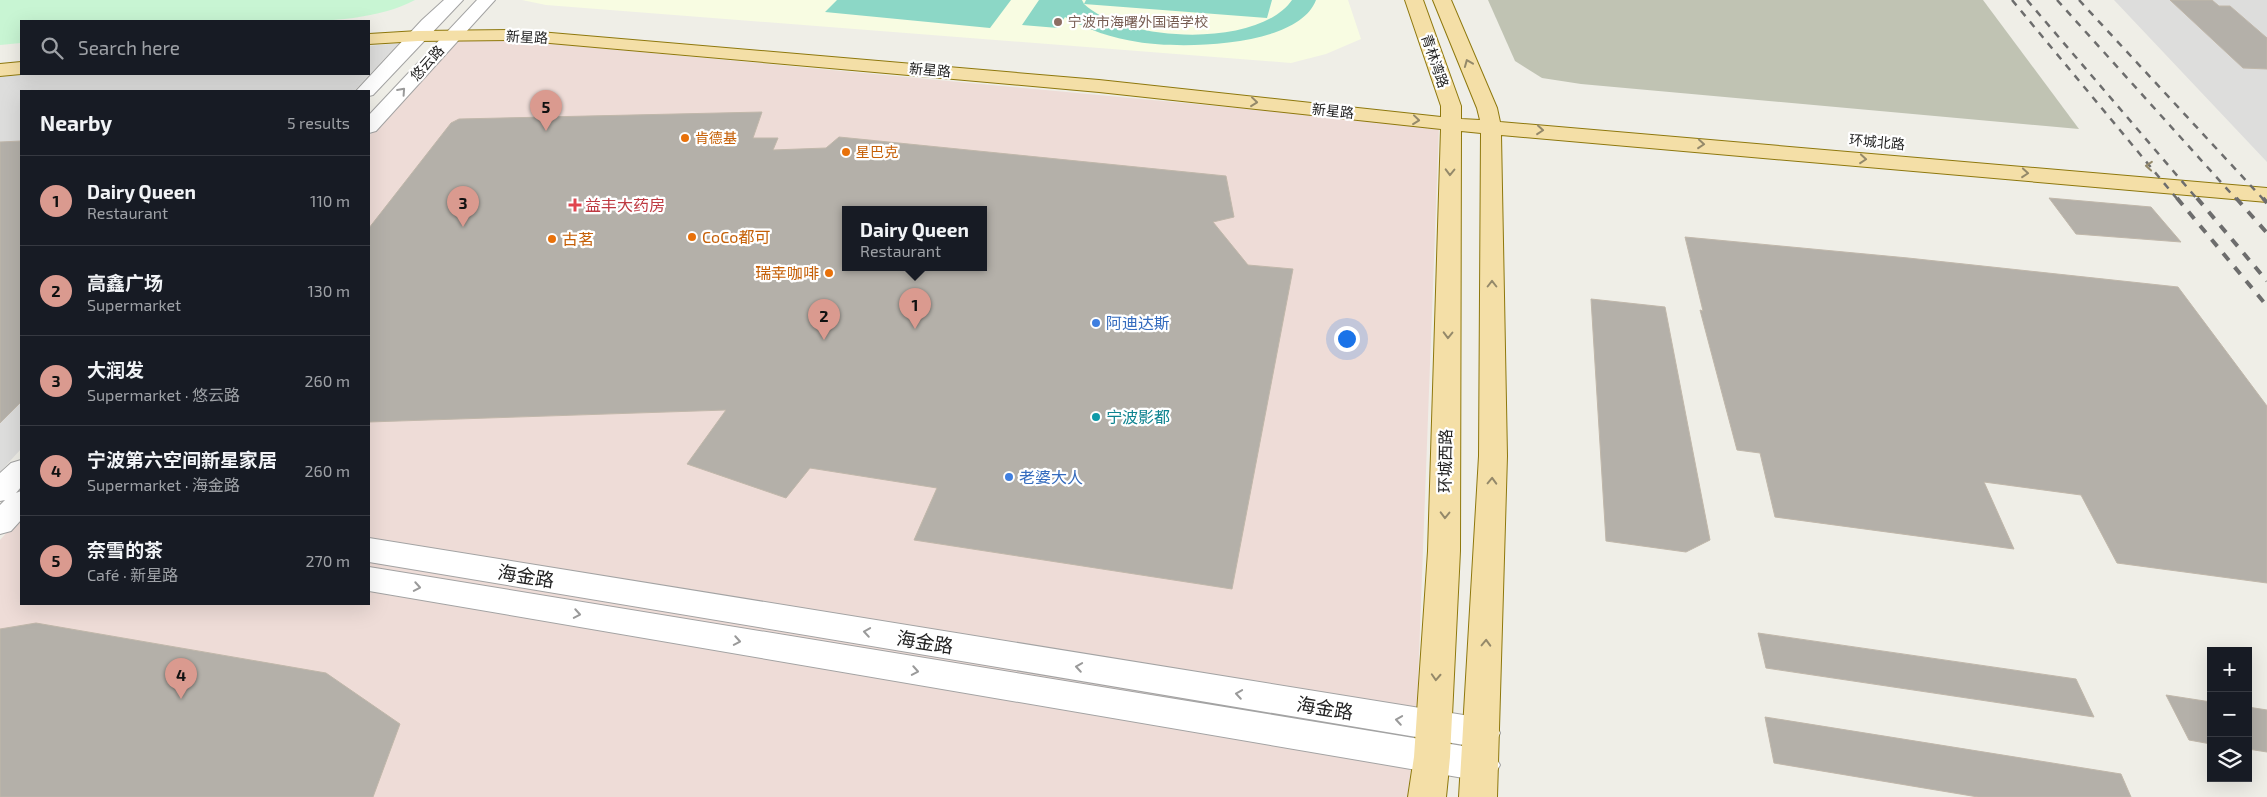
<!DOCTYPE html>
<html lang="en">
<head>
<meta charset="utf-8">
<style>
  body { margin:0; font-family:"Exo 2","Noto Sans SC",sans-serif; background:#20242c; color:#f1f3f6 }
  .controls { position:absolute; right:15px; bottom:15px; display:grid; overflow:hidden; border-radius:0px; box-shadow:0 5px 20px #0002 }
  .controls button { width:45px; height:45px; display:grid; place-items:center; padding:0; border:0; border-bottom:1px solid #363941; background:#171b24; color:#f1f3f6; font:25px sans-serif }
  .you { position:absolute; left:1346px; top:338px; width:18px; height:18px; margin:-12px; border:4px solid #fff; border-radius:50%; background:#1a73e8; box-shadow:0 0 0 8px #1a73e833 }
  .badge { display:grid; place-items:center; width:32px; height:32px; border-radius:50%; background:#da9a8f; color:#111; font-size:16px; font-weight:700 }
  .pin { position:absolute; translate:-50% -41px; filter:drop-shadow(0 1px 2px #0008) }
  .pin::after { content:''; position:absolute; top:26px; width:18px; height:15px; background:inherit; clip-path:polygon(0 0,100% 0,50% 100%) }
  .popup { position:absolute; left:842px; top:206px; width:145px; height:65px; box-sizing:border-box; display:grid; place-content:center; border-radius:0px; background:#171b24; filter:drop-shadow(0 1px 4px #0005); font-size:16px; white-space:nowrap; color:#9ea1a6 }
  .popup b { font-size:19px; color:#f1f3f6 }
  .popup::after { content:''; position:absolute; left:50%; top:100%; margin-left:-10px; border:10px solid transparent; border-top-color:#171b24 }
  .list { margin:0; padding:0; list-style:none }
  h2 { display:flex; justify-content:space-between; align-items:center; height:65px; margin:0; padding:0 20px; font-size:21px }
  h2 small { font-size:16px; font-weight:400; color:#9ea1a6 }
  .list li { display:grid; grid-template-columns:32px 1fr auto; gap:15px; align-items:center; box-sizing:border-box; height:90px; padding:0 20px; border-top:1px solid #363941 }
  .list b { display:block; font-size:19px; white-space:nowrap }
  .list p { margin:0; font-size:16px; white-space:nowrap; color:#9ea1a6 }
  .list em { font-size:16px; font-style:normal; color:#9ea1a6 }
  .icon { flex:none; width:28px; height:28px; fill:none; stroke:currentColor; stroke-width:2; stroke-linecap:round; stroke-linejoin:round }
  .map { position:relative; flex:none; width:2267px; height:797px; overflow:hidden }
  .search { position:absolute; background:#171b24; box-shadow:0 5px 20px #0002; left:20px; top:20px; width:350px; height:55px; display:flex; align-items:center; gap:12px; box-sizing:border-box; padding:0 18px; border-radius:0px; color:#9ea1a6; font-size:19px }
  .panel { position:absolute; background:#171b24; box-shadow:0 5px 20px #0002; left:20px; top:90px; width:350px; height:515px; border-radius:0px }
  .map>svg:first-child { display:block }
</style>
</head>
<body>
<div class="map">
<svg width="2267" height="797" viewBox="0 0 2267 797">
  <rect width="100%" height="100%" fill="#efeee7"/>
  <path fill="#dddddc" d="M2114 0H2267V162Z
    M399 43 354 91H21V449L0 472V77L34 74H369V46Z"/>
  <path fill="#eedcd7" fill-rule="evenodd" d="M513 40 1439 127 1416 734 1407 797H0V540L21 517V604H369V136L456 41ZM846 210H984V268H846Z"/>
  <path fill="#f8fce2" d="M522 0H1348L1361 39 1326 54 1291 63 546 5Z"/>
  <path fill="#c0c3b3" d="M1488 0H1983L2079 129 1581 84 1542 78 1515 61Z"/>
  <path fill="#c8f5d3" d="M0 0H415C363 28 275 21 216 21 151 21 86 21 21 21V43L0 45Z"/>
  <path fill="#8cd7c6" d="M837 0H1011L990 28 825 12Z
    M1039 0H1082L1084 4 1086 0H1272L1267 18 1084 4C1124 42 1258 49 1292 0H1316C1298 48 1179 49 1138 42 1112 38 1088 30 1065 17L1058 28 1022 25Z"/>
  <path fill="#b4b0a9" stroke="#c0b7aa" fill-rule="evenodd" d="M2170 0H2212L2219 6H2230L2267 38V69L2243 68Z
    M762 112 753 138H778L773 150 826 148 839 137 1226 176 1234 217 1213 222 1248 265 1293 269 1232 589 914 540 937 488 810 468 786 498 687 464 726 410 369 422V228L451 123 459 119ZM846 210H984V268H846Z
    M21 141V402L0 423V142Z
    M2049 198 2151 207 2181 242 2076 234Z
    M1685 237 1908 258 2178 287 2267 406V583L2117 563 2081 495 1984 482 2014 549 1775 517 1760 453 1737 450 1700 310 1703 311Z
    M1591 299 1665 307 1710 540 1686 552 1606 541Z
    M36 623 326 673 400 724 373 797H0V629Z
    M1758 633 2076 679 2094 717 1766 668Z
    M2166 695 2211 702V744L2189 740Z
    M2248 707 2267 710V752L2248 749Z
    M1765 717 2121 774 2131 797H1978L1774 763Z"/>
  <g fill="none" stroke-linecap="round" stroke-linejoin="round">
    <defs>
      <path id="tertiary" d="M444 0H463L373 95 369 96V91H356L422 20Z
        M477 0H495L376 131 369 133V115Z
        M21 460V487L16 493 21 491V520L11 531 0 534V505L5 500 0 501V473L11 463Z
        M369 538 1482 718 1495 722 1500 733 1495 744 1482 748 369 562Z
        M369 567 1481 749 1494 754 1500 765 1494 776 1481 781 369 591Z"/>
      <path id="primary" d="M1405 0H1423L1461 106V119L1480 120 1477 108 1433 0H1451L1497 108 1500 122 2267 188V202L1501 135 1507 456 1497 797H1459L1479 456 1481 133 1461 131 1460 551 1450 757 1446 797H1408L1414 757 1428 551 1441 129 1099 92 516 40 418 41 369 44V34L418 31 516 30 1099 80 1441 117V106Z
        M21 62V74L0 76V64Z"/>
    </defs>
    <use href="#tertiary" stroke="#a3a3a3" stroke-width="2"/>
    <use href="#primary" stroke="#8e780d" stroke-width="2"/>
    <use href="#tertiary" fill="#fff" fill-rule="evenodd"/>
    <use href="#primary" fill="#f4dfa7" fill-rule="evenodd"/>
    <path stroke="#6d6d6d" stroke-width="2.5" stroke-dasharray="7 7" stroke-linecap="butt" d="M2012 0 2178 200
      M2027 0 2198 200
      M2057 0 2237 200
      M2079 0 2264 200"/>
    <path stroke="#6d6d6d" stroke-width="4" stroke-dasharray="9 9" stroke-linecap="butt" d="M2177 198 2267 306
      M2197 198 2267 281
      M2236 198 2267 233
      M2263 198 2267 203"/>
  </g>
  <defs><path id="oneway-chevron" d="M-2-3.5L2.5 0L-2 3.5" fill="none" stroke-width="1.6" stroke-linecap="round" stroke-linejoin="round" transform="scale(1.25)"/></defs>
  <g stroke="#94896a">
    <use href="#oneway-chevron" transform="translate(1468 63) rotate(-112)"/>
    <use href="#oneway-chevron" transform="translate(1254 102) rotate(6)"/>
    <use href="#oneway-chevron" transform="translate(1416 120) rotate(6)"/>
    <use href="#oneway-chevron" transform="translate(1540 130) rotate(5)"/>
    <use href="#oneway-chevron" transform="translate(1701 144) rotate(5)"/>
    <use href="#oneway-chevron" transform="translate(1863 159) rotate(5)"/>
    <use href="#oneway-chevron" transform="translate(2149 166) rotate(-175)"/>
    <use href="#oneway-chevron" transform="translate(1450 172) rotate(91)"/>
    <use href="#oneway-chevron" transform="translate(2025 173) rotate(5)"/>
    <use href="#oneway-chevron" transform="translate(1492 284) rotate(-90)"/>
    <use href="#oneway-chevron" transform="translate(1448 335) rotate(91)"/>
    <use href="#oneway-chevron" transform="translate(1492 481) rotate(-88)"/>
    <use href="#oneway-chevron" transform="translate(1445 515) rotate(91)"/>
    <use href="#oneway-chevron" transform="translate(1486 643) rotate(-88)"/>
    <use href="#oneway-chevron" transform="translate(1436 677) rotate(93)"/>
  </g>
  <g stroke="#9a9a9a">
    <use href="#oneway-chevron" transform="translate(402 91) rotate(-48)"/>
    <use href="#oneway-chevron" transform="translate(417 587) rotate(10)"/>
    <use href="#oneway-chevron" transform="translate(577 614) rotate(10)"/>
    <use href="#oneway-chevron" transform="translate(867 632) rotate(-171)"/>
    <use href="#oneway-chevron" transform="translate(737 641) rotate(10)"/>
    <use href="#oneway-chevron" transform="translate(1079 667) rotate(-171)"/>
    <use href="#oneway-chevron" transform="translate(915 671) rotate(10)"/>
    <use href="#oneway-chevron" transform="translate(1239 694) rotate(-171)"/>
    <use href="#oneway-chevron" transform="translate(1399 720) rotate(-171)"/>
  </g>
  <circle fill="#8d6e63" stroke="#fff" stroke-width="2" cx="1058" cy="22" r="5"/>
  <g fill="#e8710a" stroke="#fff" stroke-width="2">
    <circle cx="685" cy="138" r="5"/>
    <circle cx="846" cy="152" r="5"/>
    <circle cx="692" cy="237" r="5"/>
    <circle cx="552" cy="239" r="5"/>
    <circle cx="829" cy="273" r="5"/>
  </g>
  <path fill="#e0444e" stroke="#fff" stroke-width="2" d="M572.5 197.5h5v5h5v5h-5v5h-5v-5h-5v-5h5z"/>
  <g fill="#3f7fe0" stroke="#fff" stroke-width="2">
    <circle cx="1096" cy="323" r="5"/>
    <circle cx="1009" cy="477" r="5"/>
  </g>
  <circle fill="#0f9aa8" stroke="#fff" stroke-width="2" cx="1096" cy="417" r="5"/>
  <g text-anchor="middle" stroke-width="4.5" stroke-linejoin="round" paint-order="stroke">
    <g font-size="14" fill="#785e54" stroke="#fff" text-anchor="start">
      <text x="1068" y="27">宁波市海曙外国语学校</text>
    </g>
    <g font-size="14" fill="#1f1f1f" stroke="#fff">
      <text transform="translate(527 37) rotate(3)" y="5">新星路</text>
      <text transform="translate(1435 61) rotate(71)" y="5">青林湾路</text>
      <text transform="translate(427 63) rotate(-48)" y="5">悠云路</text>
      <text transform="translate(930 70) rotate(5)" y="5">新星路</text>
      <text transform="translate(1333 111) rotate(6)" y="5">新星路</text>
      <text transform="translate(1877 142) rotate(5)" y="5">环城北路</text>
    </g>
    <g font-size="14" fill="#c56008" stroke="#fff" text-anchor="start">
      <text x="695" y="143">肯德基</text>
      <text x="856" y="157">星巴克</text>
    </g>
    <g font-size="16" fill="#be3a42" stroke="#fff" text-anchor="start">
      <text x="585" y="211">益丰大药房</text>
    </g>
    <g font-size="16" fill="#c56008" stroke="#fff" text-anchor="start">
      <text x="702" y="243">CoCo都可</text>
      <text x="562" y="245">古茗</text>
      <text x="819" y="279" text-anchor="end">瑞幸咖啡</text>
    </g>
    <g font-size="16" fill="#366cbe" stroke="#fff" text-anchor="start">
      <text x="1106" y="329">阿迪达斯</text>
      <text x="1019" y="483">老婆大人</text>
    </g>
    <g font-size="16" fill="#0d838f" stroke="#fff" text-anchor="start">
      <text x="1106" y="423">宁波影都</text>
    </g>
    <g font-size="16" fill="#1f1f1f" stroke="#fff">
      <text transform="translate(1445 461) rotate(-89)" y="6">环城西路</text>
    </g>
    <g font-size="19" fill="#1f1f1f" stroke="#fff">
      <text transform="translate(526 576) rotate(9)" y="7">海金路</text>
      <text transform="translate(925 642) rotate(9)" y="7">海金路</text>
      <text transform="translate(1325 708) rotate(9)" y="7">海金路</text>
    </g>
  </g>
</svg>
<div class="controls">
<button>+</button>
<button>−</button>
<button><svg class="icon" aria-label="layers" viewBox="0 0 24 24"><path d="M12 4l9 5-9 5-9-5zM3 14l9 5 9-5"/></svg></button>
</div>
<div class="you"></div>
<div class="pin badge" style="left:915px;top:329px">1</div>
<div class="popup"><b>Dairy Queen</b>Restaurant</div>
<div class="pin badge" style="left:824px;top:340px">2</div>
<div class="pin badge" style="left:463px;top:227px">3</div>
<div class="pin badge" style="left:181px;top:699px">4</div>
<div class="pin badge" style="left:546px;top:131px">5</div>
<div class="search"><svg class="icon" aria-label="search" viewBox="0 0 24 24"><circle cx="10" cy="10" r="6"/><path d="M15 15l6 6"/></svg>Search here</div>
<section class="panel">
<h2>Nearby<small>5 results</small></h2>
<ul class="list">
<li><span class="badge">1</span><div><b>Dairy Queen</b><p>Restaurant</p></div><em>110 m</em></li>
<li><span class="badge">2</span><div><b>高鑫广场</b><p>Supermarket</p></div><em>130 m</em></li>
<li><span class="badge">3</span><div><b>大润发</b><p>Supermarket · 悠云路</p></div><em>260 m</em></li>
<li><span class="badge">4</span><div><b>宁波第六空间新星家居</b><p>Supermarket · 海金路</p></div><em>260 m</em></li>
<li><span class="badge">5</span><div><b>奈雪的茶</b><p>Café · 新星路</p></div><em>270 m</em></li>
</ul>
</section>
</div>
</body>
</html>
